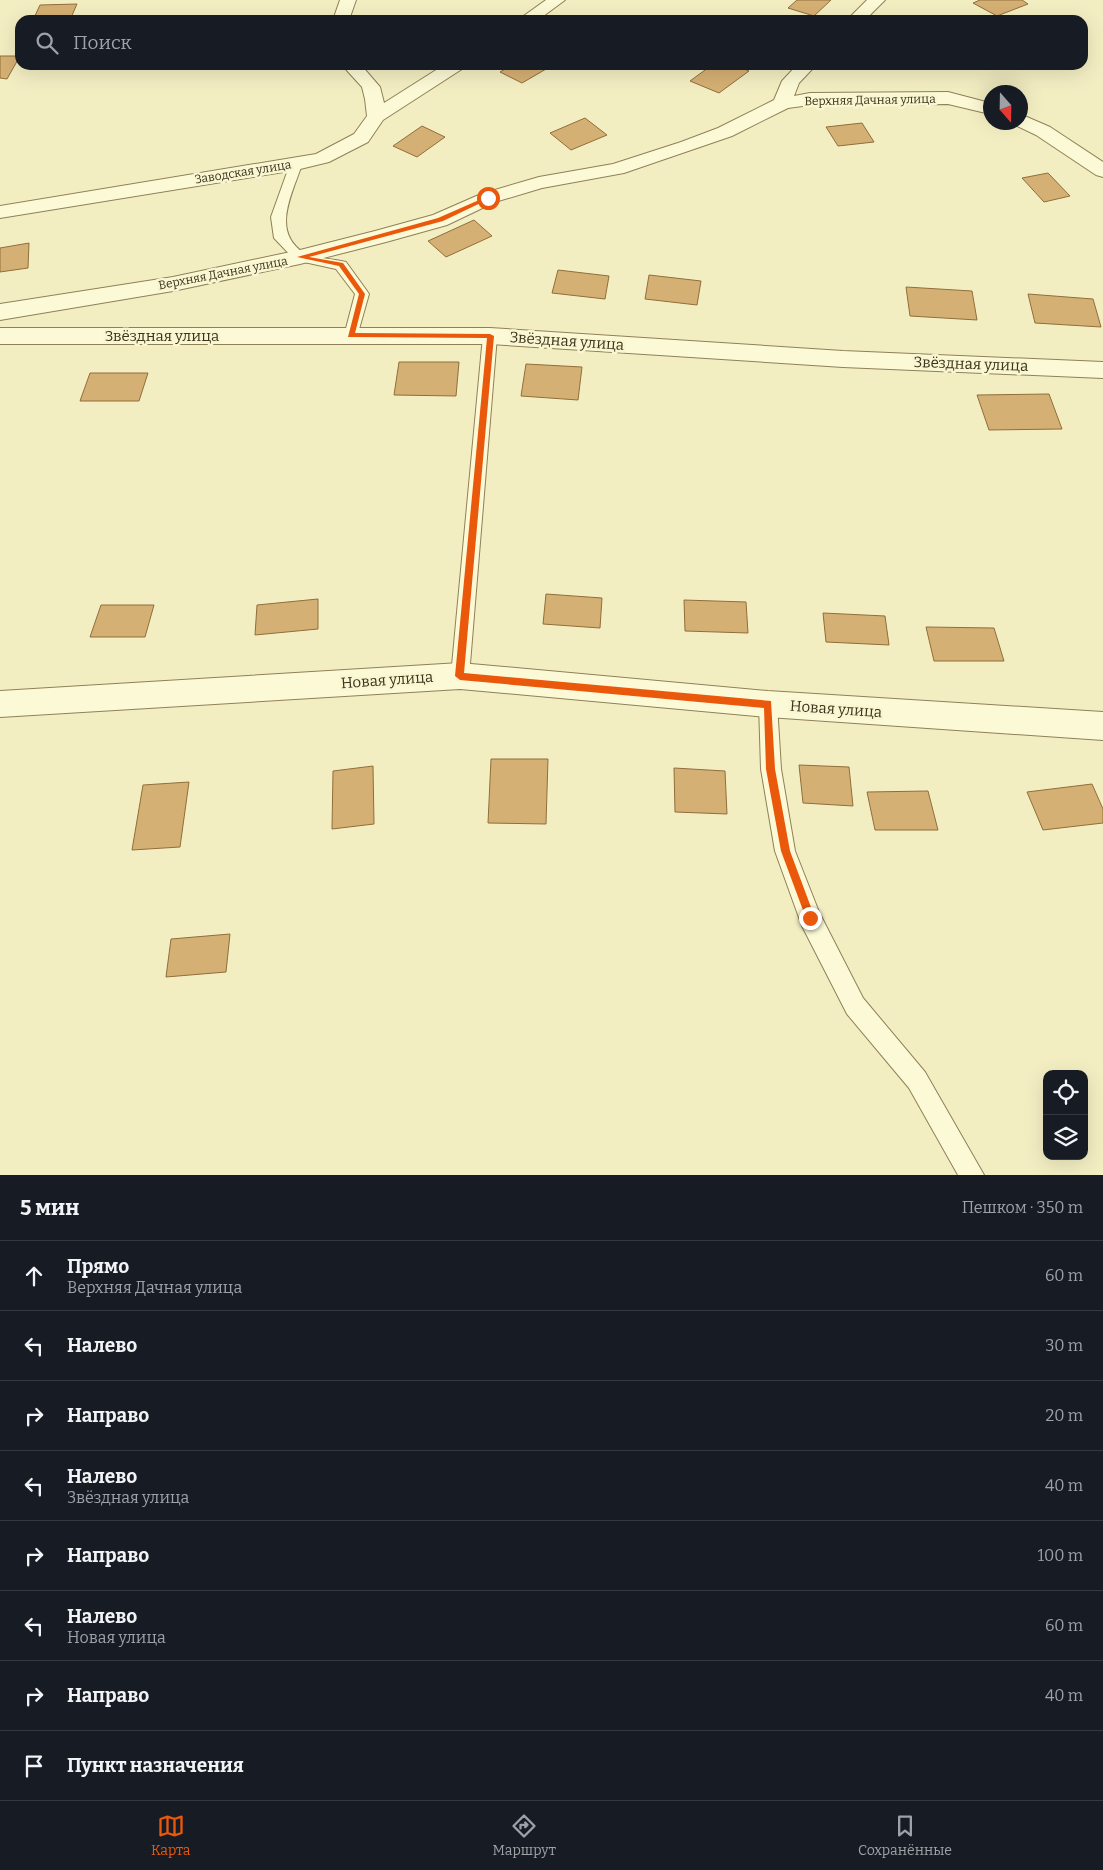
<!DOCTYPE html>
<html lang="ru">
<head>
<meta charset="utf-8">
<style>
  body { margin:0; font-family:Bitter,serif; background:#20242c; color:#f1f3f6 }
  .controls { position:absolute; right:15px; bottom:15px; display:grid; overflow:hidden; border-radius:10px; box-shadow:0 5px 20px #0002 }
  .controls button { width:45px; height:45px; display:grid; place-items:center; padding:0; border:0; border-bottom:1px solid #363941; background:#171b24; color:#f1f3f6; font:25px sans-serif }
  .compass { position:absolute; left:983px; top:85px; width:45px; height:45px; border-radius:50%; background:#171b24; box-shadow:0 5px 20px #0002; rotate:160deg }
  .stop { position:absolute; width:15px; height:15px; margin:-11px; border:4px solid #ea580c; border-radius:50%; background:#fff }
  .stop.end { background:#ea580c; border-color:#fff; box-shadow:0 1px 5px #0008 }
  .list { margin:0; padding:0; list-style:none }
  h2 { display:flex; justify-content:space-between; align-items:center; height:65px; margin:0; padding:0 20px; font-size:21px }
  h2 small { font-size:16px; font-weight:400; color:#9ea1a6 }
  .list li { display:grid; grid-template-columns:32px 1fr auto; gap:15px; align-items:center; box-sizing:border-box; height:70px; padding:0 20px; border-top:1px solid #363941 }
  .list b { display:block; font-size:19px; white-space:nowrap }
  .list p { margin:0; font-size:16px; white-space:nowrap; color:#9ea1a6 }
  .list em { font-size:16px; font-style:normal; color:#9ea1a6 }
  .icon { flex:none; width:28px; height:28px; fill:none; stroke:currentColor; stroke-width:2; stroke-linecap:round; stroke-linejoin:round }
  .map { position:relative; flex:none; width:1103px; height:1175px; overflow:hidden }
  .search { position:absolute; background:#171b24; box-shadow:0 5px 20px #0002; left:15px; right:15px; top:15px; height:55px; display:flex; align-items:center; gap:12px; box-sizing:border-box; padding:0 18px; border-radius:15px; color:#9ea1a6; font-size:19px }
  .sheet { height:625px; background:#171b24 }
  nav { display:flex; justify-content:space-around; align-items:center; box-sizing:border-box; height:70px; border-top:1px solid #363941; background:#171b24; font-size:14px; color:#9ea1a6 }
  nav a { display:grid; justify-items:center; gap:2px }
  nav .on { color:#ea580c }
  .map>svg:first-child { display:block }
</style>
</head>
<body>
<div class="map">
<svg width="1103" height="1175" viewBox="0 0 1103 1175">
  <rect width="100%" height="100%" fill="#f3eec2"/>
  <path fill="#d5b074" stroke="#906e3a" d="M797 0H831L814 16 788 8Z
    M980 0H1022L1028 4 997 16 973 3Z
    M77 4 70 20H33L40 5Z
    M0 56H20L7 79 0 78Z
    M512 65H553L522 83 500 72Z
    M712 65H734L749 71 719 93 690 81Z
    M585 118 607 135 571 150 550 133Z
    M862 123 874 142 838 146 826 127Z
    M422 126 445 137 417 157 393 146Z
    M1048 173 1070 196 1044 202 1022 178Z
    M474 220 492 236 446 257 428 241Z
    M29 243 28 268 0 272V248Z
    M558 270 609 276 605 299 552 293Z
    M649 275 701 281 697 305 645 299Z
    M906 287 972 291 977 320 910 316Z
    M1028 294 1093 299 1101 327 1035 323Z
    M399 362H459L456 396 394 395Z
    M526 364 582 367 578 400 521 396Z
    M90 373H148L139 401H80Z
    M1049 394 1062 429 989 430 977 395Z
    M546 594 602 598 600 628 543 624Z
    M318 599V629L255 635 257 605Z
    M684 600 746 602 748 633 685 631Z
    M101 605H154L145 637H90Z
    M823 613 885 616 889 645 826 642Z
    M926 627 994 628 1004 661H934Z
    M491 759H548L546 824 488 823Z
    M799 765 849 767 853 806 803 803Z
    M373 766 374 824 332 829 333 771Z
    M674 768 725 771 727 814 675 812Z
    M189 782 180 847 132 850 143 785Z
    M1092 784 1103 809V823L1043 830 1027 792Z
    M928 791 938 830H875L867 792Z
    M230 934 226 972 166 977 171 939Z"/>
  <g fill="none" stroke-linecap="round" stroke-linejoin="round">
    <defs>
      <path id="lane" d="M296 160 302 164C293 193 270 231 304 253 312 258 335 259 346 262L367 291 369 294 356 340H346L344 336 355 294 336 269 295 260 274 238 271 217 290 164Z
        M490 331 495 332 497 336 469 676 467 682 460 684 453 682 451 676 483 336 485 332Z
        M768 696 775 698 777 704 781 769 795 851 819 912 863 998 925 1072 984 1175H958L909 1088 847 1014 802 926 775 851 761 769 759 704 761 698Z"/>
      <path id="street" d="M340 0H356L349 20H333Z
        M546 0H565L538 20H518Z
        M867 0H885L865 20H847Z
        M342 65H361L380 87 384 103 444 65H465L462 69 383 120 368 142 329 162 296 170 0 218V206L316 154 354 134 367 116 365 99 362 87Z
        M797 65H816L799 83 794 96 810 93 948 92 990 103V114L948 104 810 105 788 108 732 136 624 173 542 188 495 202 447 225 386 242 300 264 173 291 0 320V304L173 277 300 250 375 231 433 215 481 194 539 177 613 164 681 142 718 128 774 100 782 81Z
        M1020 114 1050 127 1103 162V177L1096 175 1036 135 1013 124 1012 122H1020Z
        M0 328H490L843 351 1103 362V378L843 367 490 344H0Z
        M460 663 768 691 1103 712V740L768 717 460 689 0 717V691Z"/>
    </defs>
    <use href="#lane" stroke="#8f8057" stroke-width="2"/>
    <use href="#street" stroke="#8f8057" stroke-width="2"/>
    <use href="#lane" fill="#fcf9d6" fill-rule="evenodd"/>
    <use href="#street" fill="#fcf9d6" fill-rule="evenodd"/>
  </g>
  <path fill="#ea580c" d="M486 197 491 198 443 221 309 257 343 263 365 294 355 333 490 334 494 336 464 673 771 701 775 769 790 851 815 918 814 921H807L781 851 766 769 764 708 460 680 455 676 487 338 348 337 359 294 339 266 297 257 438 218Z"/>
  <g text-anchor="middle" stroke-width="5" stroke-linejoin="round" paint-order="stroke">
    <g font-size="12" fill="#3d331c" stroke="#f9f6d2">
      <text transform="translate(870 100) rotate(-1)" y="4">Верхняя Дачная улица</text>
      <text transform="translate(243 172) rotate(-9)" y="4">Заводская улица</text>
      <text transform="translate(223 273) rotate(-11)" y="4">Верхняя Дачная улица</text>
    </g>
    <g font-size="15" fill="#3d331c" stroke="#f9f6d2">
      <text x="162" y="341">Звёздная улица</text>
      <text transform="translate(567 341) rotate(4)" y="5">Звёздная улица</text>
      <text transform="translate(971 364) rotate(2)" y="5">Звёздная улица</text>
      <text transform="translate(387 680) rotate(-4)" y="5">Новая улица</text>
      <text transform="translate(836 709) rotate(4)" y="5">Новая улица</text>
    </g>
  </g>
</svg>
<div class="controls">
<button><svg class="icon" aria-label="locate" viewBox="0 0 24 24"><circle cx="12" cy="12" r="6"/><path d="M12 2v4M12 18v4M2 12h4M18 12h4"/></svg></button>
<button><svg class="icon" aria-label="layers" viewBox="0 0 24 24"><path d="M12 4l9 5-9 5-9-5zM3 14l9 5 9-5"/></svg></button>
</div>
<svg class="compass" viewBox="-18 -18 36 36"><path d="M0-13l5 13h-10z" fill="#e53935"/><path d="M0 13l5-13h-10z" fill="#9ea1a6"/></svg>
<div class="stop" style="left:488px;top:198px"></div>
<div class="stop end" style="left:810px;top:918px"></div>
<div class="search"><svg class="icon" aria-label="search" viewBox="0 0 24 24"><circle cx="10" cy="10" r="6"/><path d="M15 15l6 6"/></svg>Поиск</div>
</div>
<section class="sheet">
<h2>5 мин<small>Пешком · 350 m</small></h2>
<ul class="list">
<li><svg class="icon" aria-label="ahead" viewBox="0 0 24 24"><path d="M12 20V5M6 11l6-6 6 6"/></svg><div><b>Прямо</b><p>Верхняя Дачная улица</p></div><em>60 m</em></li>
<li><svg class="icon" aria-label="left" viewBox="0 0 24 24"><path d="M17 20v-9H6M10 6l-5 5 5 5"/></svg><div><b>Налево</b></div><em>30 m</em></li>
<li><svg class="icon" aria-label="right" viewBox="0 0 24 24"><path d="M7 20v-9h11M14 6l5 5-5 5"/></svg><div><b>Направо</b></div><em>20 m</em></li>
<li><svg class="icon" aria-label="left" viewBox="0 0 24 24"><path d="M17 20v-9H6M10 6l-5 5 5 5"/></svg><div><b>Налево</b><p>Звёздная улица</p></div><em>40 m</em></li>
<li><svg class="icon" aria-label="right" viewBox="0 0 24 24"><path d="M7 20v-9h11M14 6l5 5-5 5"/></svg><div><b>Направо</b></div><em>100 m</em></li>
<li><svg class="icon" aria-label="left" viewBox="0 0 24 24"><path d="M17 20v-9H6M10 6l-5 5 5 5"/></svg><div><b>Налево</b><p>Новая улица</p></div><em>60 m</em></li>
<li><svg class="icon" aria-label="right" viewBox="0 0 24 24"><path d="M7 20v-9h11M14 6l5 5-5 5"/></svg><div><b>Направо</b></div><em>40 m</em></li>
<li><svg class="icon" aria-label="arrive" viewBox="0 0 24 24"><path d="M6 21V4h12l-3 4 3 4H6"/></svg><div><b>Пункт назначения</b></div></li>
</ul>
</section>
<nav>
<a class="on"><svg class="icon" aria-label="map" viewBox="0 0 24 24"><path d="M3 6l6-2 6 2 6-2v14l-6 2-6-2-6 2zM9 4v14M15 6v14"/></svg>Карта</a>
<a><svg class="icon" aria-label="directions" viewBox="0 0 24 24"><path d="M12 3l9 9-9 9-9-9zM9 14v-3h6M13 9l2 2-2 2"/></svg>Маршрут</a>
<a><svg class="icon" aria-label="saved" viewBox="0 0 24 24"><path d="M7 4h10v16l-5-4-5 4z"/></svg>Сохранённые</a>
</nav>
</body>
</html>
